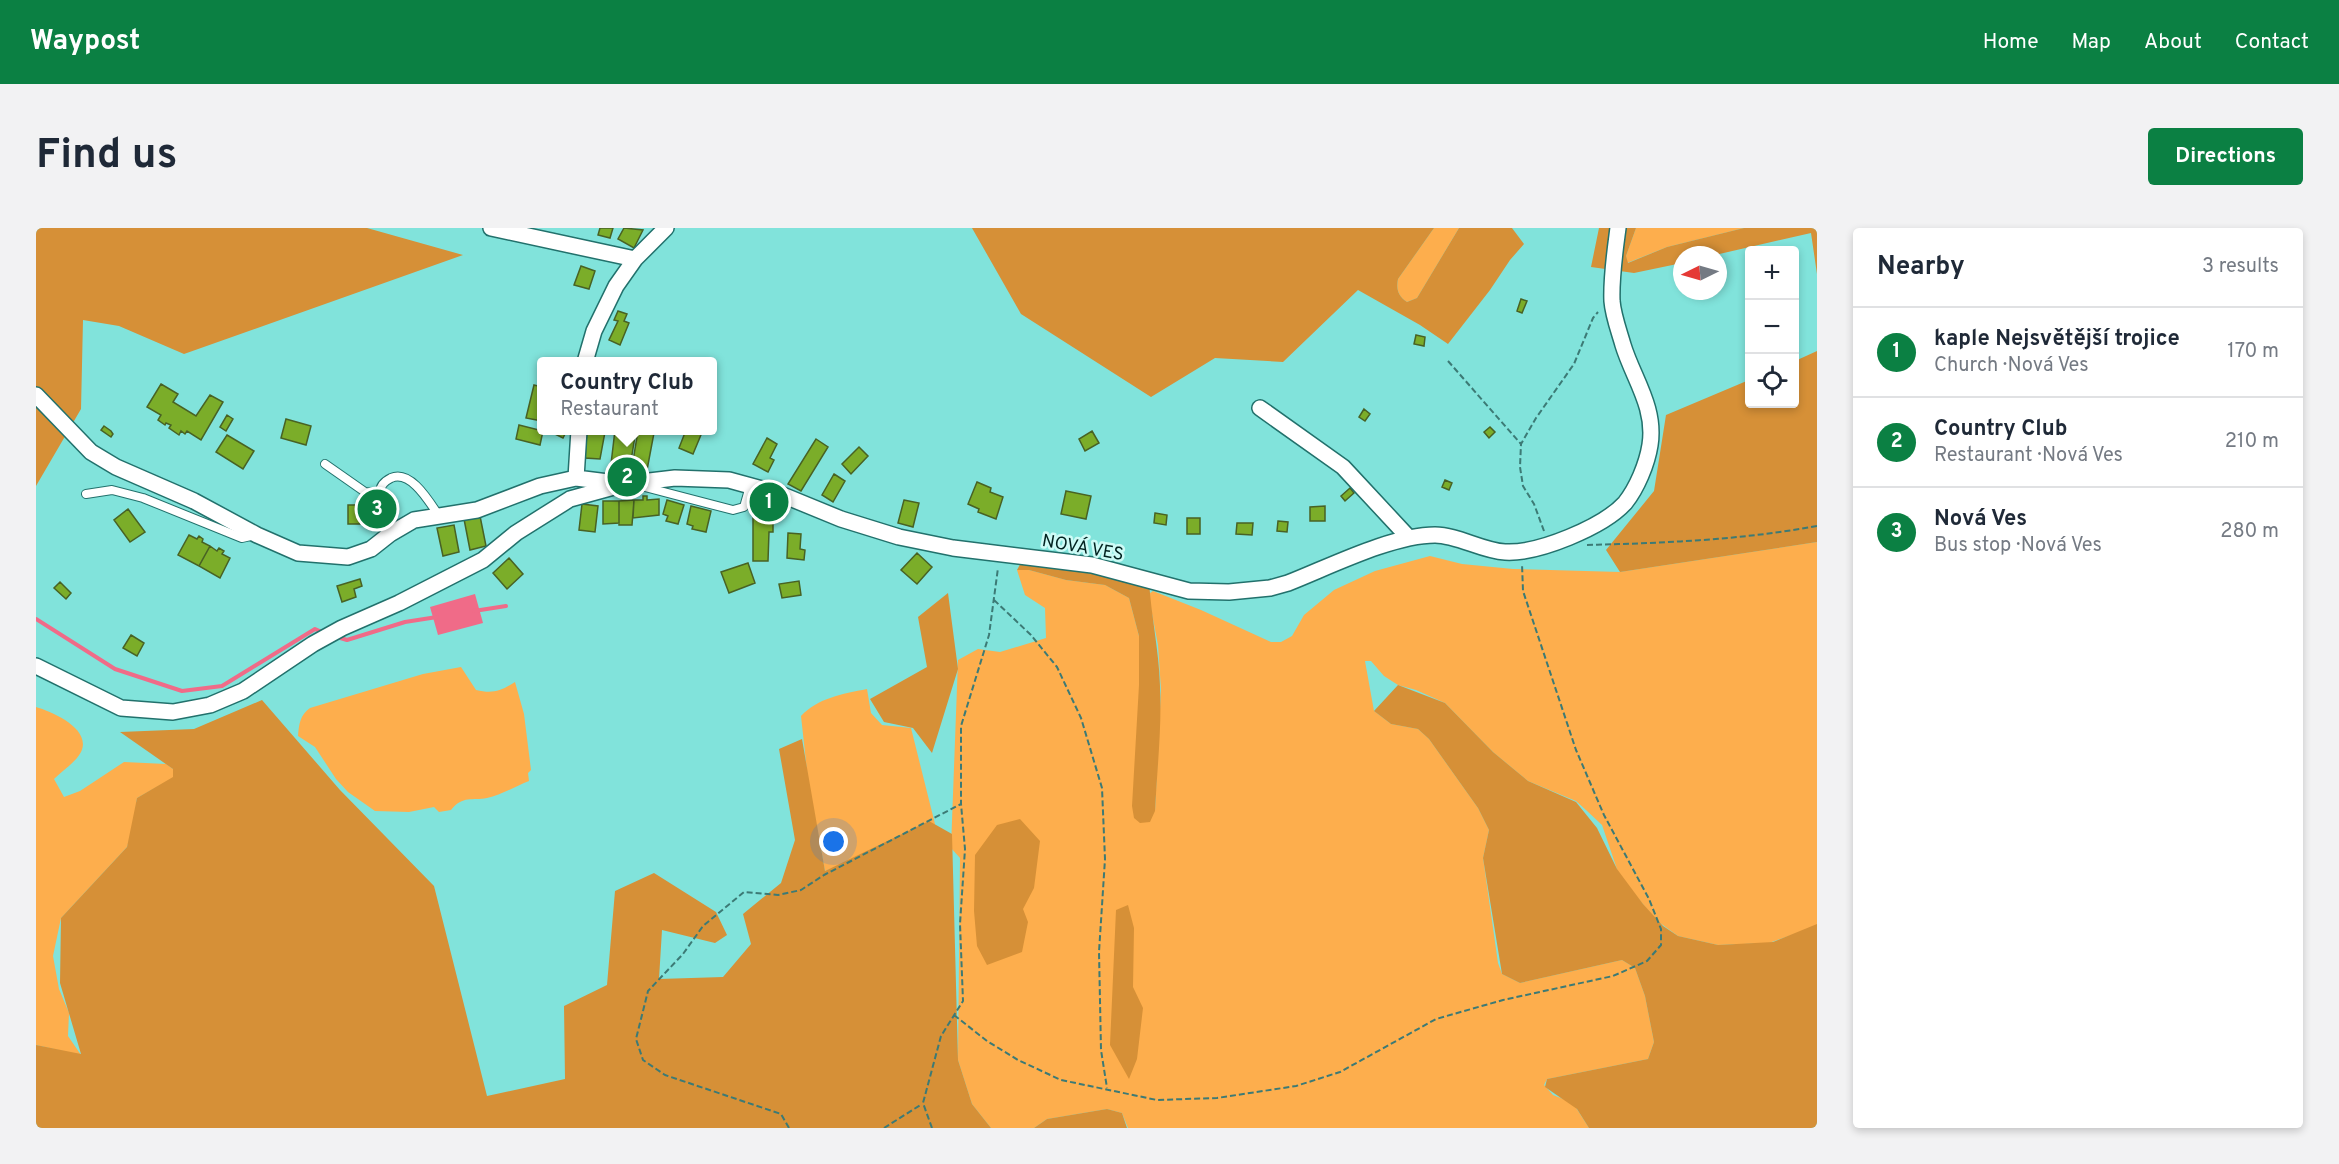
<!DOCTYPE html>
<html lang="en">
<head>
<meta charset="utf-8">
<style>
  body { margin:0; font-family:Overpass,sans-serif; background:#f2f2f3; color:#1f2937 }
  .controls { position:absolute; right:18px; top:18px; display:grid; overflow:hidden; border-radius:6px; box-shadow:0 3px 9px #0003 }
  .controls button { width:54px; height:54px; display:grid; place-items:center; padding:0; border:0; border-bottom:2px solid #e0e1e3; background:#fff; color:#1f2937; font:30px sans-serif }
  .compass { position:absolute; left:1637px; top:18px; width:54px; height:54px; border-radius:50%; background:#fff; box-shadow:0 3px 9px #0003; rotate:265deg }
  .you { position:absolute; left:798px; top:614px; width:21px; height:21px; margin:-15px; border:4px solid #fff; border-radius:50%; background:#1a73e8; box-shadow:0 0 0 9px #1a73e833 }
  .badge { display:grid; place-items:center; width:39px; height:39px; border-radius:50%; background:#0b8043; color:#fff; font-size:20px; font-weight:700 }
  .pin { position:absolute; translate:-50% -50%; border:3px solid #fff; box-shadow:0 2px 6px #0006 }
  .popup { position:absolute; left:501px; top:129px; width:180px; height:78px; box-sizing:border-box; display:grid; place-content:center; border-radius:6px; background:#fff; filter:drop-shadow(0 2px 4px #0005); font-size:20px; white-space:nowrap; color:#747a83 }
  .popup b { font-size:22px; color:#1f2937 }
  .popup::after { content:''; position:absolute; left:50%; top:100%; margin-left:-12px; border:12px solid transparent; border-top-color:#fff }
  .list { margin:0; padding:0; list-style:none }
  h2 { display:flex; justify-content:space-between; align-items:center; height:78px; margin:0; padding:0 24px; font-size:26px }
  h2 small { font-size:20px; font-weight:400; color:#747a83 }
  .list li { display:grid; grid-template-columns:39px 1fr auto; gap:18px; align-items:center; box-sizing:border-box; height:90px; padding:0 24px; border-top:2px solid #e0e1e3 }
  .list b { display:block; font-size:22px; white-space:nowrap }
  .list p { margin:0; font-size:20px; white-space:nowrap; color:#747a83 }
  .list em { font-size:20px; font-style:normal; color:#747a83 }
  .icon { flex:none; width:33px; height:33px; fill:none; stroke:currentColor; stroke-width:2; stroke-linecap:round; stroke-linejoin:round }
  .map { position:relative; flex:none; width:1781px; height:900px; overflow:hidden; border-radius:6px }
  header { display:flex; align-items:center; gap:36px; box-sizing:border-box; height:84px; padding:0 30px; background:#0b8043; color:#fff }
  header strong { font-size:28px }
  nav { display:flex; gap:33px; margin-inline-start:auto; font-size:21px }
  .intro { display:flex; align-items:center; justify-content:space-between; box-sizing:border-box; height:144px; padding:0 36px }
  h1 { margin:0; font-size:42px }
  .button { padding:15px 27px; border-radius:6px; background:#0b8043; color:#fff; font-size:21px; font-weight:700 }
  main { display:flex; gap:36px; padding:0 36px }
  aside { flex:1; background:#fff; border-radius:6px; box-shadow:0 3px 9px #0003 }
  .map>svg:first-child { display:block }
</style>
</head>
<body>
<header>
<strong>Waypost</strong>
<nav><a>Home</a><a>Map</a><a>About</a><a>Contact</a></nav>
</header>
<div class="intro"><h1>Find us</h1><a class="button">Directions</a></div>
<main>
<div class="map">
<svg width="1781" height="900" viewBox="0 0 1781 900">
  <rect width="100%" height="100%" fill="#81e3db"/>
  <path fill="#fdae4d" d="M1398 0H1423L1381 70 1371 74C1362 68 1360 61 1362 51Z
    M1600 0H1708L1631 19 1591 35 1590 28Z
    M1781 314V698L1733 715 1682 717 1642 708 1620 692 1583 647 1566 597 1550 582 1540 573 1492 553 1457 524 1409 475 1380 462 1362 457 1348 448 1335 433H1329L1338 483 1355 496 1382 501 1393 511 1442 580 1453 602 1447 630 1462 735 1466 746 1484 755 1586 732 1599 740 1609 768 1618 814 1612 831 1511 851 1508 857 1517 867 1537 875 1553 900H1092L1086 885 1071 881 1011 891 998 900H955L936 876 922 832 924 630 915 620 922 432 942 421 964 424 1010 410 1009 380 989 367 981 342H993L1030 352 1069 357 1093 370 1103 408V457L1119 583 1125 462 1122 417 1113 370 1114 365 1117 363 1165 382 1235 414H1245L1256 408 1268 387 1298 362 1339 343 1394 328 1426 336 1477 341 1584 344Z
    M425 439 440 462C457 466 465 463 479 454L488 486 495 542 492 545 493 553C480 558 465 567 451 570 436 573 427 567 415 582L403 584 398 579 373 584 339 583 312 564 300 551 279 519 262 508C263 496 264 487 274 480L387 446Z
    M831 461 835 485 846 497 875 500 899 596 789 643 772 552 765 488C782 470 806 466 831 461Z
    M0 479C17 484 56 501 45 524 40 534 26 543 18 551L28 569 44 563 88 534 130 536 137 541V550L101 570 97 600 91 619 25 690 17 728 23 761 33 785 32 808 45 827 0 817Z"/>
  <path fill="#d69037" d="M0 0H331L427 27 148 126 83 98 47 92 45 181 0 258Z
    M936 0H1398L1362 51C1360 61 1362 68 1371 74L1381 70 1423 0H1476L1488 16 1474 32 1454 62 1412 116 1384 97 1322 62 1247 134 1179 130 1115 169 985 86Z
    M1563 0H1600L1590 28 1592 35 1631 19 1708 0H1781V46L1775 5 1679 27H1646V35L1598 45 1555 39Z
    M1781 123V314L1584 344 1570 322 1618 263 1630 187 1713 152 1714 176H1758L1759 133Z
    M988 329 1113 352C1115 388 1123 422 1124 458 1126 499 1121 542 1119 583L1114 594 1104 595 1098 590 1096 578 1103 457V408L1093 370 1069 357 1030 352 993 342H981Z
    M912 365 922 441 896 525 877 500 848 494 834 471 891 439 882 389Z
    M1362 457 1409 475 1457 524 1492 553 1540 574 1561 600 1581 641 1607 676 1627 698 1642 708 1682 717 1737 714 1781 696V900H1553L1541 881 1509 859 1511 851 1612 831 1618 814 1609 768 1599 740 1586 732 1484 755 1466 746 1447 630 1453 602 1442 580 1393 511 1382 501 1355 496 1338 483Z
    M226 472 304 562 398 658 451 868 529 851 528 778 571 757 579 663 618 645 680 684 691 707 679 715 626 702 623 751 687 749 715 716 707 686 745 655 759 612 743 521 766 511 789 643 893 593 916 606 922 832 936 876 955 900H0V817L45 826 24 755 25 690 91 619 101 570 137 549V541L84 504 158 501Z
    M984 591 1004 613 998 660 987 681 992 694 986 724 951 737 941 718 938 683 939 627 961 597Z
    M1092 677 1098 700 1097 759 1107 780 1101 831 1093 851 1074 817 1080 682Z
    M1071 881 1086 885 1091 900H998L1011 891Z"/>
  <path fill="#f06b88" d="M439 366 447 395 402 407 394 379Z"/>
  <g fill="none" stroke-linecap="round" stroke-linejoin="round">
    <path stroke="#f06b88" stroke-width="4" d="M438 383 470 378
      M0 391 79 441 146 463 186 458 279 401 288 405
      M301 409 311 412 369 394 401 389"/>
  </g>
  <path fill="#7bad29" stroke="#486224" stroke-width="1.5" d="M564 0H577L574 10 562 7Z
    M588 0 607 2 598 20 582 11Z
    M545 38 559 43 553 61 538 57Z
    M1485 71 1491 73 1486 85 1481 83Z
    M582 83 591 86 588 93 593 95 584 117 573 112 582 93 578 92Z
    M1380 107 1389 109 1388 118 1378 116Z
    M125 156 142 166 137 174 160 188 174 167 187 174 165 212 151 203 149 206 145 203 143 207 133 200 135 197 130 195 129 197 122 192 125 187 111 179Z
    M498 157 506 159V193L490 190Z
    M1328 181 1334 186 1329 193 1323 189Z
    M191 187 197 191 190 203 184 199Z
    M250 191 275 198 270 217 245 210Z
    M483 197 507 203 504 217 480 211Z
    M68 198 75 203 77 206 75 209 65 202Z
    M1454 199 1459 204 1453 210 1448 204Z
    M518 202H531L527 210 517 205Z
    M551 202 569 204 564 231 549 230Z
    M579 202H600L594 239 575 236Z
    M650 202H667L657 226 643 220Z
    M602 203 618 205 611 242 596 239Z
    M1056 203 1063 215 1049 223 1043 211Z
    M191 207 218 223 207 241 180 224Z
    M731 210 741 216 734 230 738 232 732 244 717 236Z
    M780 211 792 219 765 263 752 256Z
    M823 219 832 228 815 246 806 236Z
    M798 246 809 253 797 274 786 267Z
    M1409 252 1416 255 1413 262 1406 259Z
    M941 254 955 260 954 264 967 269 960 291 942 284 943 281 932 276Z
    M1314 260 1318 265 1309 273 1305 268Z
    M1030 263 1055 268 1050 291 1025 286Z
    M607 268H611V272L623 271V287L597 290 598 272H607Z
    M730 269 737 272V278H728Z
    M598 272 596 297H583V273Z
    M631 272 648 277 642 296 630 293 632 288 627 286Z
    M741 272 746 276 740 285 735 282Z
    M868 272 883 275 877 299 862 295Z
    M567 273H583V295L567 296Z
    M546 276 562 278 559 304 543 302Z
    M312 277H324V296H312Z
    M655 278 675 283 670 304 656 301 657 298 651 296Z
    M1289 278V293H1274V279Z
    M92 281 109 304 94 314 78 292Z
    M1119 285 1131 287 1130 297 1118 295Z
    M444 288 450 318 434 322 428 291Z
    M717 290H737V304H733L732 333H717Z
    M1151 290H1164V306H1151Z
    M1242 293 1252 294 1251 304 1241 303Z
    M1201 295H1217L1216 307 1200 306Z
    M418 297 423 324 407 328 401 300Z
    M752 305 765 306 764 321 769 322 768 332 751 330Z
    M153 307 161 311 163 308 167 311 166 314 174 318 163 338 142 327Z
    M174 318 181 323 183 320 188 323 186 326 194 330 184 350 163 338Z
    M881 325 896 339 881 356 865 342Z
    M473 330 487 346 471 361 457 345Z
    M712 335 719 355 693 365 685 344Z
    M324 351 326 358 318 361 320 369 306 374 301 358Z
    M763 353 765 367 746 370 743 356Z
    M24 354 35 365 30 371 18 360Z
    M95 407 108 415 101 428 87 420Z"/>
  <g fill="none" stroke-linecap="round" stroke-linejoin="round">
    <defs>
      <path id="service" d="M289 236 329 264 343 266
        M605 258 697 282 708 279 714 258
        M50 266 76 262 107 270 206 310 219 307
        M354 306C350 294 342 277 344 264 344 258 349 253 355 250 375 241 394 275 403 288"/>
      <path id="minor" d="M455 0 599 31
        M549 134 558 103 580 58 599 31 630 0
        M0 167 55 224 80 239 158 273 221 307 262 325 312 329 335 321 354 306 378 292 441 282 504 258 540 250 588 256 639 250 693 252 744 266 805 291 863 309 917 320 1056 337 1153 363 1193 364 1234 360 1252 355C1293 339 1356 307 1399 307 1422 307 1446 323 1469 324 1502 326 1567 299 1589 275 1601 260 1611 236 1614 217 1620 179 1597 150 1587 117 1583 103 1577 87 1576 73 1575 49 1579 23 1582 0
        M1224 180 1307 239 1373 310
        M540 250 543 202
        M0 438 85 480 137 484 174 477 207 463 277 416 306 400 363 375 447 332 480 305 534 271 585 257"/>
    </defs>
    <use href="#service" stroke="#22716c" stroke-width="10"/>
    <use href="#minor" stroke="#22716c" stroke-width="18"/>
    <path stroke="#3c7a75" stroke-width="2" stroke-dasharray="6 3" stroke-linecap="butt" d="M1412 133 1485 216
      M1508 303 1498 276 1487 258 1484 239 1485 216 1500 190 1538 136 1557 90 1562 84
      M1551 317C1628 315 1705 312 1781 298
      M958 372 995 407 1021 439 1045 490 1066 560 1069 631 1063 724 1065 822 1071 860
      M918 787 951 813 982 832 1025 852 1121 872 1181 870 1260 858 1304 844 1400 791 1467 772 1577 748 1611 733 1625 717V701L1613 671 1568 587 1540 522 1487 363 1486 336
      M753 900 745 886 629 847 607 832 600 811 612 763 647 726 667 698 708 664 742 667 765 662 788 647 925 576
      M848 900 886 876
      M896 900 887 875 905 808 927 773 924 696 929 621 925 576V498L953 407 962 340"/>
    <use href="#service" stroke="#fff" stroke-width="8"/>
    <use href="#minor" stroke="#fff" stroke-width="15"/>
  </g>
  <g text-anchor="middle" stroke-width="5" stroke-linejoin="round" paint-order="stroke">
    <g font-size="18" fill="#01211f" stroke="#cdfbf6">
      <text transform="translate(1047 319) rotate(10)" y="6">NOVÁ VES</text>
    </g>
  </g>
</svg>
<div class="controls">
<button>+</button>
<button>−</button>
<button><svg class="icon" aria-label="locate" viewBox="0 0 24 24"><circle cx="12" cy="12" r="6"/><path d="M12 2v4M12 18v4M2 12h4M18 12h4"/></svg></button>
</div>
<svg class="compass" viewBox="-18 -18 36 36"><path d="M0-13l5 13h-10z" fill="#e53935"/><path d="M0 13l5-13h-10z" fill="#747a83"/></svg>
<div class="you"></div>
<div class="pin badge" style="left:733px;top:274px">1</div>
<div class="pin badge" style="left:591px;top:249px">2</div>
<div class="popup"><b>Country Club</b>Restaurant</div>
<div class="pin badge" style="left:341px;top:281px">3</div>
</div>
<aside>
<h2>Nearby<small>3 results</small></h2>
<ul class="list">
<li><span class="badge">1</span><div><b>kaple Nejsvětější trojice</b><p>Church · Nová Ves</p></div><em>170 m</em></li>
<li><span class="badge">2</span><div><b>Country Club</b><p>Restaurant · Nová Ves</p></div><em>210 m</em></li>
<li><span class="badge">3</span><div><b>Nová Ves</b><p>Bus stop · Nová Ves</p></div><em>280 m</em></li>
</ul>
</aside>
</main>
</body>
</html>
